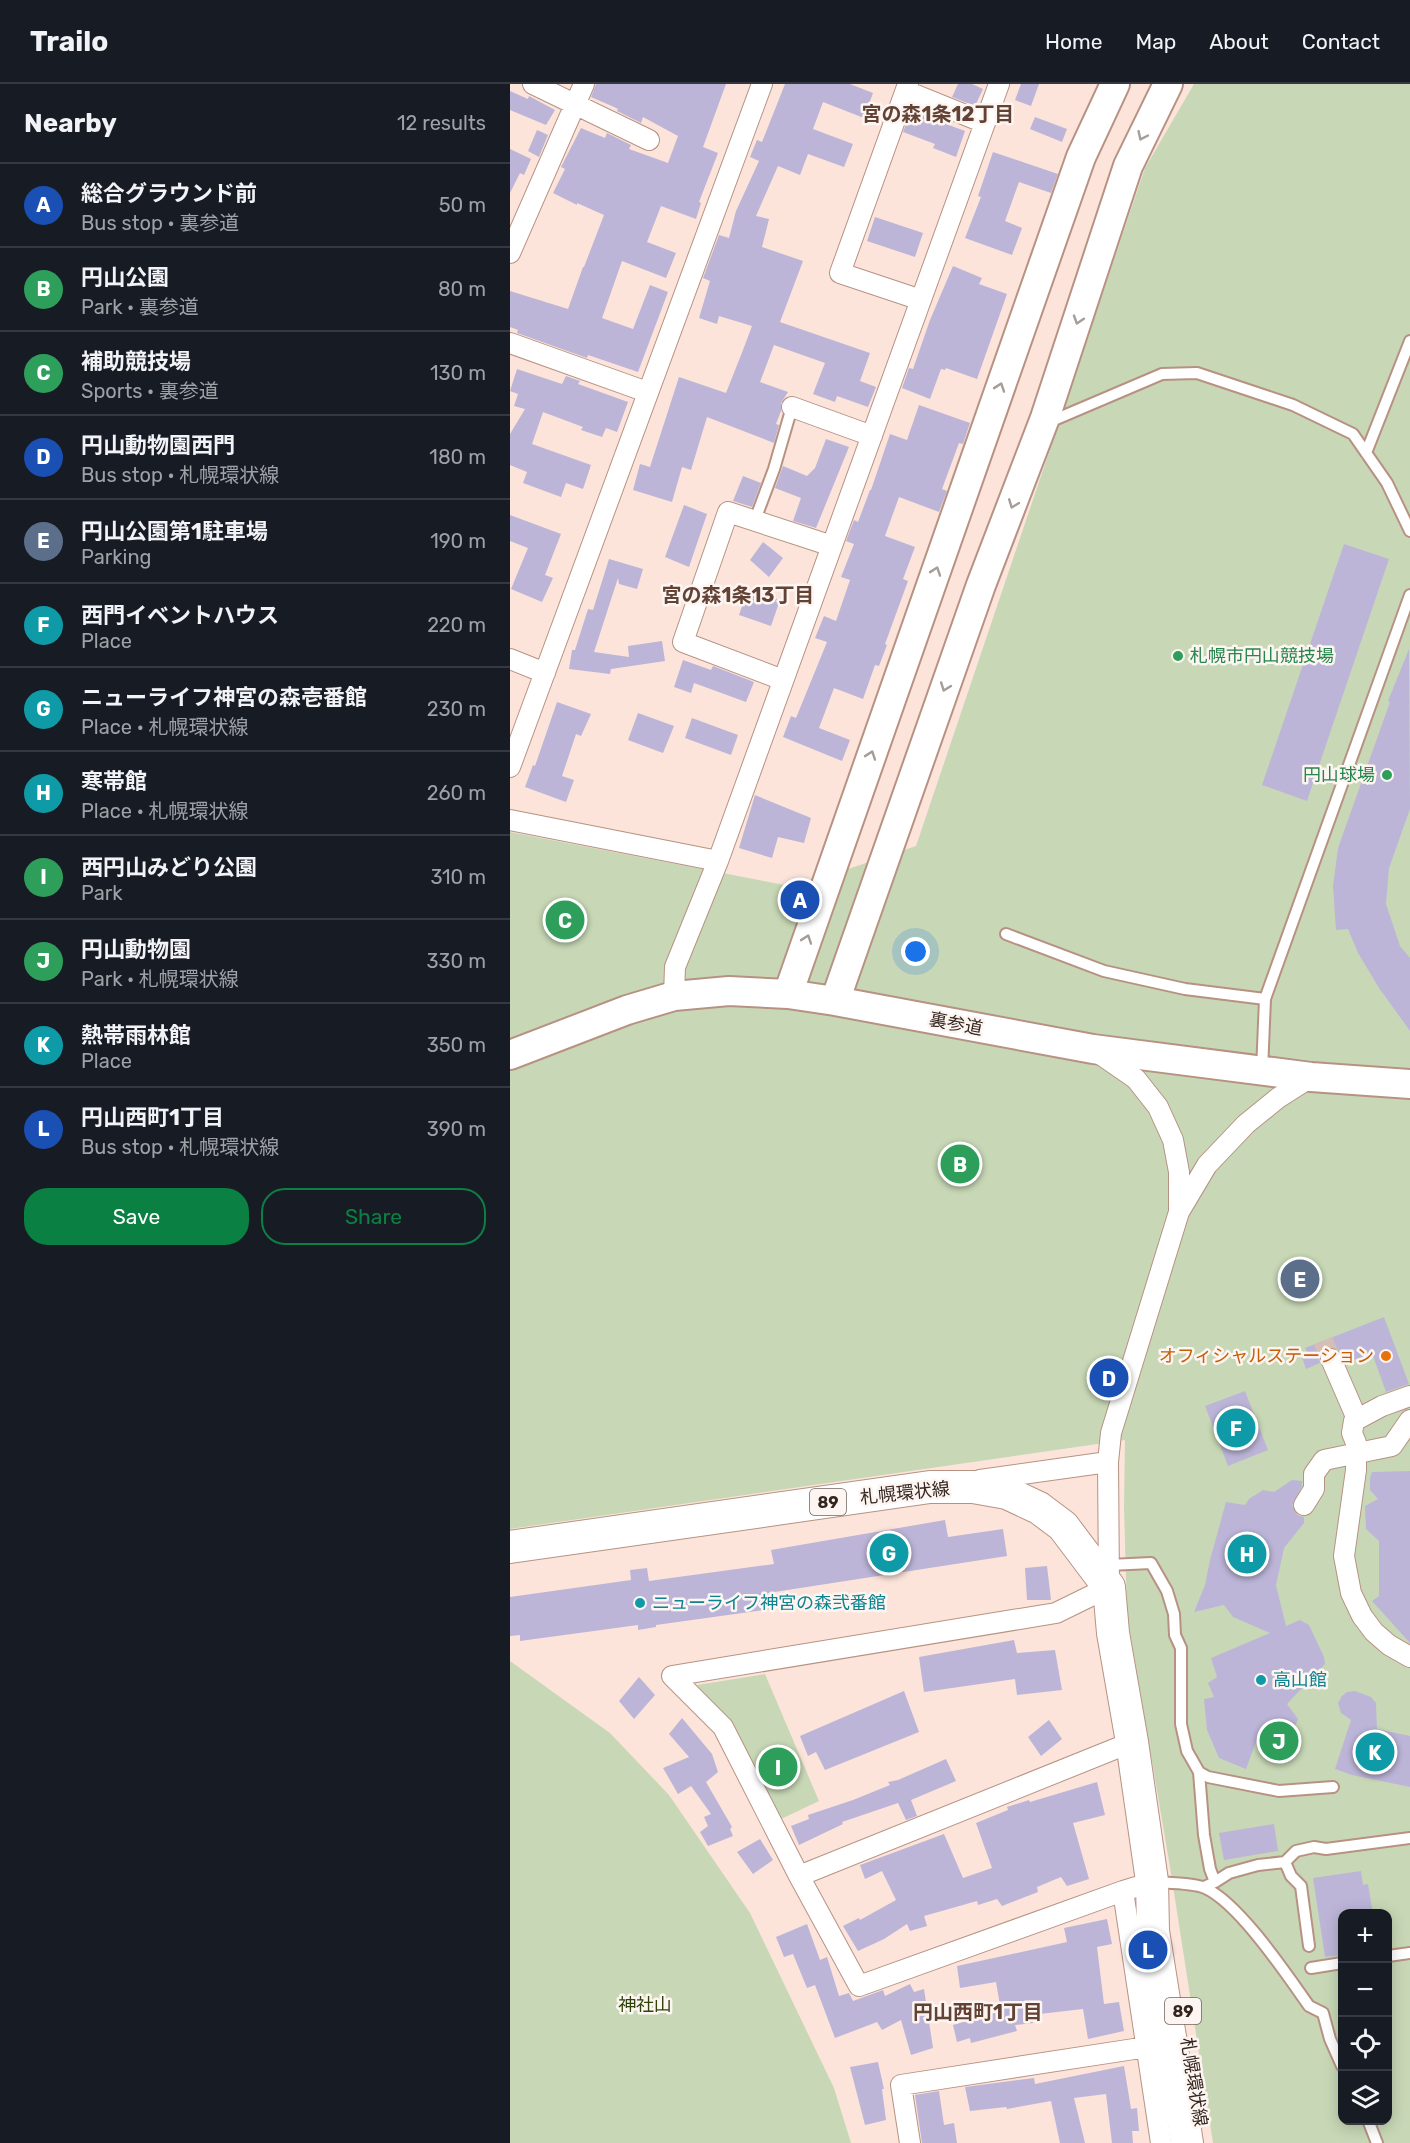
<!DOCTYPE html>
<html lang="en">
<head>
<meta charset="utf-8">
<style>
  body { margin:0; font-family:Rubik,"Noto Sans JP",sans-serif; background:#20242c; color:#f1f3f6 }
  .controls { position:absolute; right:18px; bottom:18px; display:grid; overflow:hidden; border-radius:12px; box-shadow:0 3px 15px #0003 }
  .controls button { width:54px; height:54px; display:grid; place-items:center; padding:0; border:0; border-bottom:2px solid #363941; background:#171b24; color:#f1f3f6; font:30px sans-serif }
  .you { position:absolute; left:406px; top:868px; width:21px; height:21px; margin:-15px; border:4px solid #fff; border-radius:50%; background:#1a73e8; box-shadow:0 0 0 9px #1a73e833 }
  .badge { display:grid; place-items:center; width:39px; height:39px; border-radius:50%; background:#0b8043; color:#fff; font-size:20px; font-weight:700 }
  .pin { position:absolute; translate:-50% -50%; border:3px solid #fff; box-shadow:0 2px 6px #0006 }
  .list { margin:0; padding:0; list-style:none }
  h2 { display:flex; justify-content:space-between; align-items:center; height:78px; margin:0; padding:0 24px; font-size:26px }
  h2 small { font-size:20px; font-weight:400; color:#9ea1a6 }
  .list li { display:grid; grid-template-columns:39px 1fr auto; gap:18px; align-items:center; box-sizing:border-box; height:84px; padding:0 24px; border-top:2px solid #363941 }
  .list b { display:block; font-size:22px; white-space:nowrap }
  .list p { margin:0; font-size:20px; white-space:nowrap; color:#9ea1a6 }
  .list em { font-size:20px; font-style:normal; color:#9ea1a6 }
  .actions { display:flex; gap:12px; padding:18px 24px }
  .actions a { flex:1; padding:14px 0; border:2px solid #0b8043; border-radius:24px; text-align:center; font-size:21px; color:#0b8043 }
  .actions .main { background:#0b8043; color:#fff }
  .icon { flex:none; width:33px; height:33px; fill:none; stroke:currentColor; stroke-width:2; stroke-linecap:round; stroke-linejoin:round }
  .map { position:relative; flex:none; width:900px; height:2059px; overflow:hidden }
  header { display:flex; align-items:center; gap:36px; box-sizing:border-box; height:84px; padding:0 30px; background:#171b24; border-bottom:2px solid #363941 }
  header strong { font-size:28px }
  nav { display:flex; gap:33px; margin-inline-start:auto; font-size:21px }
  main { display:flex }
  aside { flex:1; background:#171b24 }
  .map>svg:first-child { display:block }
</style>
</head>
<body>
<header>
<strong>Trailo</strong>
<nav><a>Home</a><a>Map</a><a>About</a><a>Contact</a></nav>
</header>
<main>
<aside>
<h2>Nearby<small>12 results</small></h2>
<ul class="list">
<li><span class="badge" style="background:#1a4fb4">A</span><div><b>総合グラウンド前</b><p>Bus stop · 裏参道</p></div><em>50 m</em></li>
<li><span class="badge" style="background:#2e9e5b">B</span><div><b>円山公園</b><p>Park · 裏参道</p></div><em>80 m</em></li>
<li><span class="badge" style="background:#2e9e5b">C</span><div><b>補助競技場</b><p>Sports · 裏参道</p></div><em>130 m</em></li>
<li><span class="badge" style="background:#1a4fb4">D</span><div><b>円山動物園西門</b><p>Bus stop · 札幌環状線</p></div><em>180 m</em></li>
<li><span class="badge" style="background:#5c6f8a">E</span><div><b>円山公園第1駐車場</b><p>Parking</p></div><em>190 m</em></li>
<li><span class="badge" style="background:#0f9aa8">F</span><div><b>西門イベントハウス</b><p>Place</p></div><em>220 m</em></li>
<li><span class="badge" style="background:#0f9aa8">G</span><div><b>ニューライフ神宮の森壱番館</b><p>Place · 札幌環状線</p></div><em>230 m</em></li>
<li><span class="badge" style="background:#0f9aa8">H</span><div><b>寒帯館</b><p>Place · 札幌環状線</p></div><em>260 m</em></li>
<li><span class="badge" style="background:#2e9e5b">I</span><div><b>西円山みどり公園</b><p>Park</p></div><em>310 m</em></li>
<li><span class="badge" style="background:#2e9e5b">J</span><div><b>円山動物園</b><p>Park · 札幌環状線</p></div><em>330 m</em></li>
<li><span class="badge" style="background:#0f9aa8">K</span><div><b>熱帯雨林館</b><p>Place</p></div><em>350 m</em></li>
<li><span class="badge" style="background:#1a4fb4">L</span><div><b>円山西町1丁目</b><p>Bus stop · 札幌環状線</p></div><em>390 m</em></li>
</ul>
<div class="actions"><a class="main">Save</a><a>Share</a></div>
</aside>
<div class="map">
<svg width="900" height="2059" viewBox="0 0 900 2059">
  <rect width="100%" height="100%" fill="#fce4da"/>
  <path fill="#c8d8b6" fill-rule="evenodd" d="M684 0H900V2059H703L660 1783 617 1530 614 1423 615 1356 0 1445V748L285 803 406 762 635 84ZM832 1830H878V2036H832Z
    M0 1577 100 1649 159 1711 240 1829 324 2004 341 2059H0Z
    M255 1590 309 1717 269 1736 223 1648 187 1601Z"/>
  <path fill="#bcb5d8" d="M86 0H216L193 63 208 69 189 118 191 119 186 135 151 122 137 158 166 169 156 194 112 177 92 234 123 245 140 201 158 208 128 288 78 271 77 274 7 249 8 246 0 243V207L58 225 73 183H74L94 131 67 119V121L43 109 55 85 51 83 71 44 95 54 97 49 121 61 119 65 158 79 168 52 133 33 131 39 107 27 108 25 104 23 81 13Z
    M275 0H340L363 9 354 34 313 18 303 45 343 60 334 83 298 70 290 91 268 82 246 132 259 135 252 163 293 177 270 238 360 269 350 297 366 303 358 323 327 312 325 318 303 310 315 279 264 261 250 298 278 308 271 319V327L266 340 269 341 264 359 197 333 181 386 172 383 162 418 123 406 130 380 140 383 169 293 216 309 233 266 242 242 209 232 207 240 189 234 200 197 193 194 209 151 219 154 226 127 249 77 240 73 247 56 252 58Z
    M448 0H462L473 5 465 22 442 13Z
    M511 0H529L521 22 505 16Z
    M0 7 18 15 19 12 45 26 36 41 0 26Z
    M401 27 455 47 446 73 423 64 425 60 393 48Z
    M525 33 557 45 552 58 520 45Z
    M27 46 38 51 29 73 18 67Z
    M0 65 21 75 14 91 10 89 0 109Z
    M483 68 548 90 541 109 509 98 495 137 512 144 502 171 455 154 471 113 468 112Z
    M365 133 413 149 405 173 357 157Z
    M443 182 472 194 469 200 497 210 467 295 436 284 435 286 431 285 420 315 392 304 399 284 403 285 420 236Z
    M7 285 52 300 56 292 70 297 68 300 118 318 107 348 96 344 92 353 71 346 73 343 33 328 22 360 81 381 73 405 56 399 51 413 13 399 17 388 0 381V350L15 325 4 322 8 310 0 307Z
    M409 321 460 339 453 360 449 359 432 405 437 407 429 428 389 413 375 452 405 463 393 495 398 497 375 560 377 561 369 582 365 581 353 615 324 604 309 644 340 656 332 677 273 653 281 632 286 634 317 558 305 554 314 532 326 537 340 496 331 493 344 460 336 457 344 436 348 438 360 406H361L380 350 397 356Z
    M316 355 339 363 306 444 283 437 291 414 265 404 273 382 297 392 305 384Z
    M233 392 251 399 242 423 223 417Z
    M174 421 197 430 179 483 155 473Z
    M0 431 51 450 35 491 43 494 32 518 1 505 18 464 0 457Z
    M253 458 273 474 259 493 240 476Z
    M834 460 879 475 797 717 752 701Z
    M99 475 133 485 127 505 109 500 108 494 84 568 119 573 118 562 152 557 155 577 101 585 100 590 59 585 62 566H65L78 525 83 526Z
    M238 505 270 516 261 542 229 531Z
    M899 565 900 725 879 784 876 820 890 862 900 874V947L869 904 848 869 838 845 826 846 823 802 828 764 880 618 878 617Z
    M173 576 201 586 203 582 244 598 236 618 184 599 181 609 164 603Z
    M47 618 81 630 71 652 66 650 52 692 64 696 56 718 15 703 23 681 25 682Z
    M128 629 164 642 153 669 118 656Z
    M182 634 228 651 221 671 175 654Z
    M245 711 301 734 294 759 268 753 262 774 229 764Z
    M874 1233 899 1300 876 1308 862 1269 836 1279 829 1266 823 1263 817 1264 812 1267 809 1273 810 1279 796 1285 791 1270 797 1268 795 1264Z
    M735 1307 758 1366 718 1382 695 1322Z
    M900 1387V1559L862 1517 869 1512V1457L856 1445 855 1422 868 1415 860 1406V1394L862 1388Z
    M782 1396 792 1397V1402L782 1421 787 1431 794 1433V1439L774 1464 766 1501 776 1542 790 1536 799 1541 814 1573 815 1580 777 1620 788 1635 783 1648 767 1658H746L736 1685 709 1674 697 1646 694 1615 704 1613 698 1599 707 1593 701 1574 760 1549 723 1533 714 1521 684 1528 695 1501 700 1476 716 1418 735 1421 739 1415 753 1406 764 1408Z
    M435 1436 438 1453 493 1445 497 1472 258 1509 261 1525 146 1541V1543L128 1546V1541L10 1557V1551L0 1552V1513L121 1496 120 1486 137 1484 139 1497 264 1480 261 1466Z
    M537 1482 541 1516H517L515 1484Z
    M504 1556 507 1569 545 1566 552 1606 507 1611 505 1595 414 1608 409 1573Z
    M129 1593 145 1611 124 1635 109 1617Z
    M394 1607 409 1648 315 1686 306 1668 298 1672 290 1652Z
    M845 1607 861 1613 866 1619 867 1645 900 1652V1703L842 1691 825 1685 841 1636 831 1629 828 1619 832 1612 837 1608Z
    M172 1634 202 1670 208 1688 196 1698 222 1743 220 1745 223 1752 198 1762 190 1748 198 1742 194 1733 201 1730 181 1702 168 1710 153 1684 179 1673 159 1650Z
    M539 1636 552 1655 531 1672 518 1653Z
    M436 1675 446 1697 401 1716 407 1732 396 1736 388 1719 332 1738 333 1740 289 1761 281 1742 299 1735 298 1731 343 1716 380 1701 378 1698 388 1696Z
    M587 1698 595 1731 563 1739 579 1795 557 1802 551 1793 527 1803 528 1808 492 1822 487 1815 468 1821 467 1817 414 1832 417 1842 400 1847 397 1840 374 1855 348 1867 333 1842 349 1834 350 1836 386 1816 372 1787 355 1795 350 1781 434 1750 453 1794 482 1784 466 1739 498 1726 497 1723 519 1716 520 1718Z
    M764 1740 768 1767 714 1776 709 1749Z
    M250 1755 263 1776 243 1790 227 1768Z
    M851 1787 853 1801 858 1800 863 1830H832V1871L815 1873 803 1794Z
    M597 1835 602 1860 587 1863 594 1920 609 1918 614 1947 578 1955 573 1925 521 1931 523 1939 505 1941 507 1947 461 1959 460 1954 447 1958 443 1941 491 1927 486 1898 450 1904 447 1882 557 1858 554 1844Z
    M297 1840 310 1876 317 1873 329 1912 339 1909 343 1917 373 1906 375 1912 400 1900 404 1908 414 1905 423 1964 401 1971 391 1936 372 1946 367 1938 325 1954 305 1901 297 1904 283 1870 274 1873 266 1853Z
    M368 1978 374 2005H372L376 2036 355 2041 340 1983Z
    M614 1982 621 2025 627 2024 629 2047H622L623 2059H602L596 2010 564 2014 575 2059H550L541 2017 497 2025 496 2023 460 2027 455 2003 524 1994 525 2000Z
    M429 2007 434 2041 444 2039 447 2059H412L405 2011Z"/>
  <g fill="none" stroke-linecap="round" stroke-linejoin="round">
    <path stroke="#d4beb5" stroke-width="20" stroke-dasharray="20 10" stroke-linecap="butt" d="M813 1257 821 1275"/>
    <defs>
      <path id="lane" d="M537 334 544 336 652 290 687 289 783 321 843 350 877 399 900 447
        M856 369 900 257
        M245 436 264 385 282 323
        M496 850 594 887 675 905 755 915
        M752 987 755 915 900 511
        M599 1481 641 1479 657 1507 664 1530 665 1551 671 1564V1640L677 1667 689 1688 694 1751 700 1785 705 1798 694 1803
        M689 1688 698 1693 769 1707 823 1703
        M775 1778 781 1792 791 1802 799 1862
        M644 1798C658 1799 684 1799 695 1804 729 1819 777 1891 799 1922L813 1929 820 1955 832 1982
        M705 1798 719 1789 748 1781 775 1778 786 1767 804 1763 816 1765 900 1754
        M878 1872 900 1869
        M801 1884 832 1879
        M858 2036 867 2059"/>
      <path id="street" d="M23 0 139 56
        M398 0 330 189 411 216
        M396 7 475 39
        M0 169 74 0
        M0 259 137 308
        M282 323 362 352
        M0 575 35 589
        M273 596 173 558 218 428 322 462
        M0 683 252 0
        M0 736 208 777
        M164 912 165 883 208 777 489 0
        M587 968 626 995 648 1023 663 1056 669 1088V1128
        M821 1275 847 1335
        M900 1312 872 1322 844 1337 842 1349 846 1359V1386L834 1472 841 1509 852 1532 864 1548 879 1561 900 1573
        M470 1396 598 1378
        M794 1421 804 1405V1390L814 1376 882 1362 900 1336
        M289 1792 622 1658
        M626 1803 613 1807 651 2059
        M613 1807 349 1902 289 1792 213 1643 162 1592 546 1529 599 1503 598 1378 601 1349 669 1128 697 1081 736 1040 768 1014 801 993
        M400 2059 391 2001 637 1963"/>
      <path id="secondary" d="M278 910 571 73 605 0
        M325 917 471 501 535 334 618 82 658 0
        M0 971 117 926 164 912 219 907 278 910 325 917 583 965 801 993 900 1000"/>
      <path id="primary" d="M0 1463 420 1403H463L497 1409 529 1424 553 1442 599 1503 603 1549 622 1658 642 1797 643 1847 677 2059"/>
    </defs>
    <use href="#lane" stroke="#b79283" stroke-width="14"/>
    <use href="#street" stroke="#b79283" stroke-width="22"/>
    <use href="#secondary" stroke="#b79283" stroke-width="32"/>
    <use href="#primary" stroke="#b79283" stroke-width="34"/>
    <use href="#lane" stroke="#fff" stroke-width="10"/>
    <use href="#street" stroke="#fff" stroke-width="20"/>
    <use href="#secondary" stroke="#fff" stroke-width="28"/>
    <use href="#primary" stroke="#fff" stroke-width="32"/>
  </g>
  <defs><path id="oneway-chevron" d="M-2-3.5L2.5 0L-2 3.5" fill="none" stroke-width="1.6" stroke-linecap="round" stroke-linejoin="round" transform="scale(1.5)"/></defs>
  <g stroke="#a49d9a">
    <use href="#oneway-chevron" transform="translate(632 52) rotate(115)"/>
    <use href="#oneway-chevron" transform="translate(568 236) rotate(108)"/>
    <use href="#oneway-chevron" transform="translate(490 303) rotate(-71)"/>
    <use href="#oneway-chevron" transform="translate(503 420) rotate(111)"/>
    <use href="#oneway-chevron" transform="translate(426 487) rotate(-71)"/>
    <use href="#oneway-chevron" transform="translate(435 603) rotate(110)"/>
    <use href="#oneway-chevron" transform="translate(361 671) rotate(-71)"/>
    <use href="#oneway-chevron" transform="translate(297 855) rotate(-71)"/>
  </g>
  <g fill="#2e9e5b" stroke="#fdf5f1" stroke-width="2">
    <circle cx="668" cy="572" r="6"/>
    <circle cx="877" cy="691" r="6"/>
  </g>
  <circle fill="#e8710a" stroke="#fdf5f1" stroke-width="2" cx="876" cy="1272" r="6"/>
  <g fill="#0f9aa8" stroke="#fdf5f1" stroke-width="2">
    <circle cx="130" cy="1519" r="6"/>
    <circle cx="751" cy="1596" r="6"/>
  </g>
  <g text-anchor="middle" stroke-width="5" stroke-linejoin="round" paint-order="stroke">
    <g fill="#fdf5f1" stroke="#70645e" stroke-width="1.5">
      <rect x="300" y="1405" width="36" height="26" rx="4.5"/>
      <rect x="655" y="1914" width="36" height="26" rx="4.5"/>
    </g>
    <g font-size="16" font-weight="bold" fill="#34261f">
      <text x="318" y="1424">89</text>
      <text x="673" y="1933">89</text>
    </g>
    <g font-size="18" fill="#27864d" stroke="#fdf5f1" text-anchor="start">
      <text x="680" y="578">札幌市円山競技場</text>
      <text x="865" y="697" text-anchor="end">円山球場</text>
    </g>
    <g font-size="18" fill="#34261f" stroke="#fdf5f1">
      <text transform="translate(446 940) rotate(11)" y="6">裏参道</text>
      <text transform="translate(395 1409) rotate(-6)" y="6">札幌環状線</text>
      <text transform="translate(684 1998) rotate(81)" y="6">札幌環状線</text>
    </g>
    <g font-size="18" fill="#c56008" stroke="#fdf5f1" text-anchor="end">
      <text x="864" y="1278">オフィシャルステーション</text>
    </g>
    <g font-size="18" fill="#0d838f" stroke="#fdf5f1" text-anchor="start">
      <text x="142" y="1525">ニューライフ神宮の森弐番館</text>
      <text x="763" y="1602">高山館</text>
    </g>
    <g font-size="18" fill="#2f430b" stroke="#fdf5f1">
      <text x="135" y="1927">神社山</text>
    </g>
    <g font-size="20" font-weight="bold" fill="#614234" stroke="#fdf5f1">
      <text x="428" y="37">宮の森1条12丁目</text>
      <text x="228" y="518">宮の森1条13丁目</text>
      <text x="468" y="1935">円山西町1丁目</text>
    </g>
  </g>
</svg>
<div class="controls">
<button>+</button>
<button>−</button>
<button><svg class="icon" aria-label="locate" viewBox="0 0 24 24"><circle cx="12" cy="12" r="6"/><path d="M12 2v4M12 18v4M2 12h4M18 12h4"/></svg></button>
<button><svg class="icon" aria-label="layers" viewBox="0 0 24 24"><path d="M12 4l9 5-9 5-9-5zM3 14l9 5 9-5"/></svg></button>
</div>
<div class="you"></div>
<div class="pin badge" style="left:290px;top:816px;background:#1a4fb4">A</div>
<div class="pin badge" style="left:450px;top:1080px;background:#2e9e5b">B</div>
<div class="pin badge" style="left:55px;top:836px;background:#2e9e5b">C</div>
<div class="pin badge" style="left:599px;top:1294px;background:#1a4fb4">D</div>
<div class="pin badge" style="left:790px;top:1195px;background:#5c6f8a">E</div>
<div class="pin badge" style="left:726px;top:1344px;background:#0f9aa8">F</div>
<div class="pin badge" style="left:379px;top:1469px;background:#0f9aa8">G</div>
<div class="pin badge" style="left:737px;top:1470px;background:#0f9aa8">H</div>
<div class="pin badge" style="left:268px;top:1683px;background:#2e9e5b">I</div>
<div class="pin badge" style="left:769px;top:1657px;background:#2e9e5b">J</div>
<div class="pin badge" style="left:865px;top:1668px;background:#0f9aa8">K</div>
<div class="pin badge" style="left:638px;top:1866px;background:#1a4fb4">L</div>
</div>
</main>
</body>
</html>
